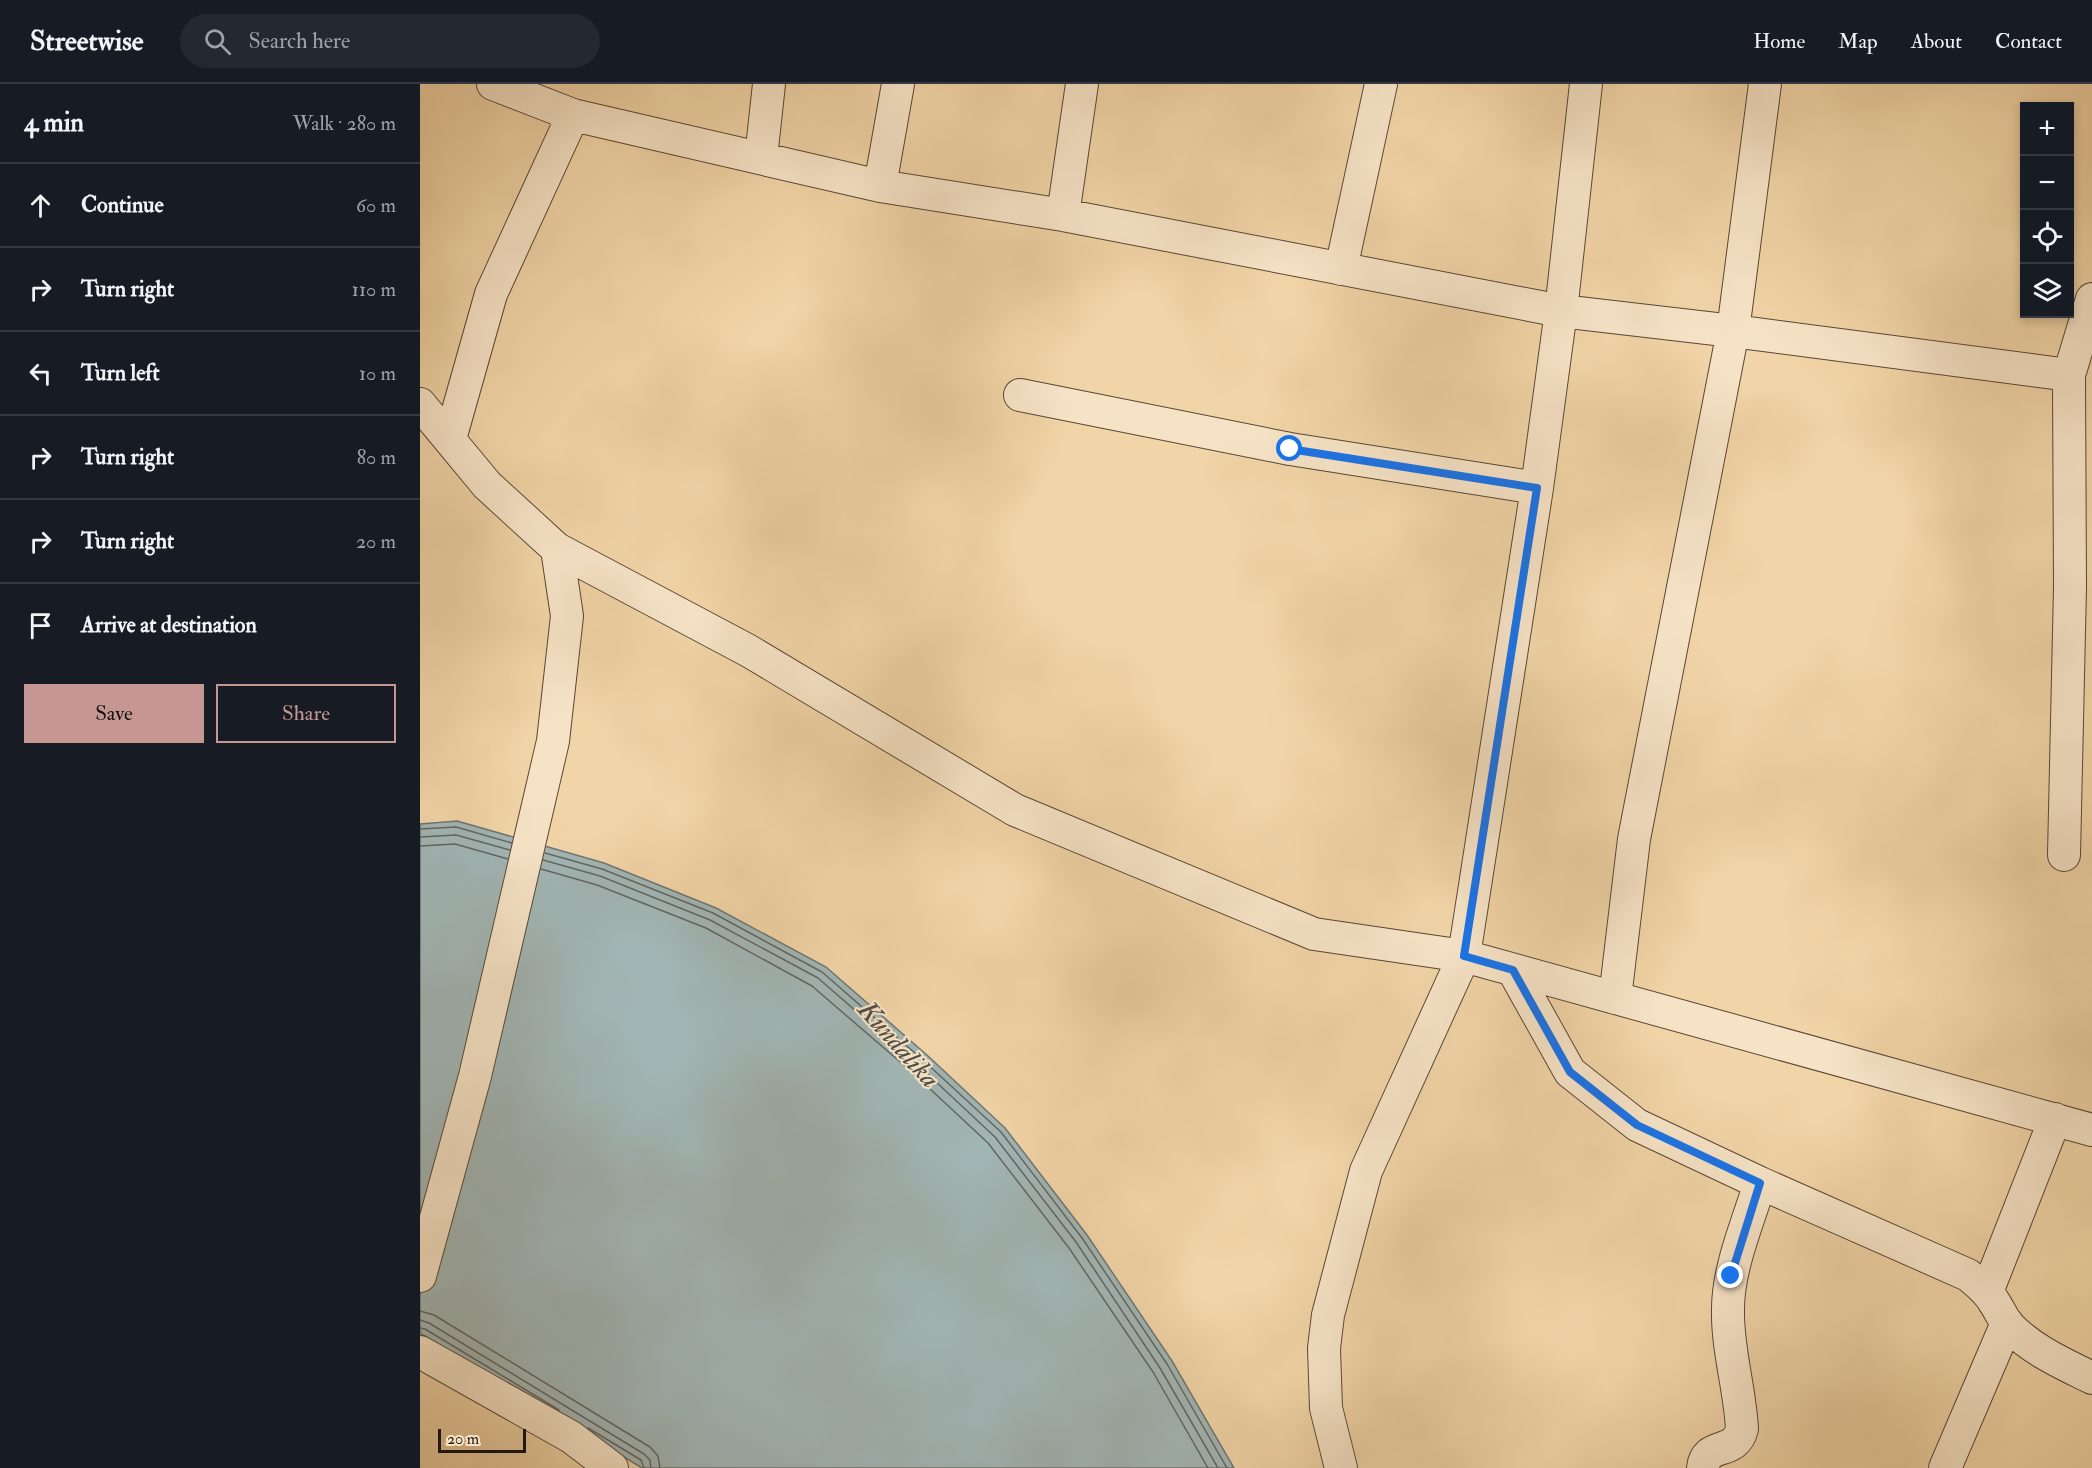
<!DOCTYPE html>
<html lang="en">
<head>
<meta charset="utf-8">
<style>
  body { margin:0; font-family:"IM FELL Double Pica",serif; background:#242831; color:#f1f3f6 }
  .controls { position:absolute; right:18px; top:18px; display:grid; overflow:hidden; border-radius:0px; box-shadow:0 3px 9px #0003 }
  .controls button { width:54px; height:54px; display:grid; place-items:center; padding:0; border:0; border-bottom:2px solid #363941; background:#171b24; color:#f1f3f6; font:30px sans-serif }
  .scale { position:absolute; left:18px; bottom:15px; width:88px; box-sizing:border-box; padding-left:6px; border:3px solid #25180e; border-top:0; font-size:16px; line-height:21px; white-space:nowrap; color:#25180e; -webkit-text-stroke:4px #f6e3c6; paint-order:stroke }
  .stop { position:absolute; width:18px; height:18px; margin:-14px; border:4px solid #1a73e8; border-radius:50%; background:#fff }
  .stop.end { background:#1a73e8; border-color:#fff; box-shadow:0 2px 6px #0008 }
  .list { margin:0; padding:0; list-style:none }
  h2 { display:flex; justify-content:space-between; align-items:center; height:78px; margin:0; padding:0 24px; font-size:26px }
  h2 small { font-size:20px; font-weight:400; color:#9ea1a6 }
  .list li { display:grid; grid-template-columns:39px 1fr auto; gap:18px; align-items:center; box-sizing:border-box; height:84px; padding:0 24px; border-top:2px solid #363941 }
  .list b { display:block; font-size:22px; white-space:nowrap }
  .list em { font-size:20px; font-style:normal; color:#9ea1a6 }
  .actions { display:flex; gap:12px; padding:18px 24px }
  .actions a { flex:1; padding:14px 0; border:2px solid #c59692; border-radius:0px; text-align:center; font-size:21px; color:#c59692 }
  .actions .main { background:#c59692; color:#111 }
  .icon { flex:none; width:33px; height:33px; fill:none; stroke:currentColor; stroke-width:2; stroke-linecap:round; stroke-linejoin:round }
  .map { position:relative; flex:none; width:1672px; height:1384px; overflow:hidden }
  header { display:flex; align-items:center; gap:36px; box-sizing:border-box; height:84px; padding:0 30px; background:#171b24; border-bottom:2px solid #363941 }
  header strong { font-size:28px }
  nav { display:flex; gap:33px; margin-inline-start:auto; font-size:21px }
  .search { width:420px; height:54px; background:#242831; display:flex; align-items:center; gap:15px; box-sizing:border-box; padding:0 21px; border-radius:33px; color:#9ea1a6; font-size:22px }
  main { display:flex }
  aside { flex:1; background:#171b24 }
  .map>svg:first-child { display:block }
</style>
</head>
<body>
<header>
<strong>Streetwise</strong>
<div class="search"><svg class="icon" aria-label="search" viewBox="0 0 24 24"><circle cx="10" cy="10" r="6"/><path d="M15 15l6 6"/></svg>Search here</div>
<nav><a>Home</a><a>Map</a><a>About</a><a>Contact</a></nav>
</header>
<main>
<aside>
<h2>4 min<small>Walk · 280 m</small></h2>
<ul class="list">
<li><svg class="icon" aria-label="ahead" viewBox="0 0 24 24"><path d="M12 20V5M6 11l6-6 6 6"/></svg><div><b>Continue</b></div><em>60 m</em></li>
<li><svg class="icon" aria-label="right" viewBox="0 0 24 24"><path d="M7 20v-9h11M14 6l5 5-5 5"/></svg><div><b>Turn right</b></div><em>110 m</em></li>
<li><svg class="icon" aria-label="left" viewBox="0 0 24 24"><path d="M17 20v-9H6M10 6l-5 5 5 5"/></svg><div><b>Turn left</b></div><em>10 m</em></li>
<li><svg class="icon" aria-label="right" viewBox="0 0 24 24"><path d="M7 20v-9h11M14 6l5 5-5 5"/></svg><div><b>Turn right</b></div><em>80 m</em></li>
<li><svg class="icon" aria-label="right" viewBox="0 0 24 24"><path d="M7 20v-9h11M14 6l5 5-5 5"/></svg><div><b>Turn right</b></div><em>20 m</em></li>
<li><svg class="icon" aria-label="arrive" viewBox="0 0 24 24"><path d="M6 21V4h12l-3 4 3 4H6"/></svg><div><b>Arrive at destination</b></div></li>
</ul>
<div class="actions"><a class="main">Save</a><a>Share</a></div>
</aside>
<div class="map">
<svg width="1672" height="1384" viewBox="0 0 1672 1384">
  <rect width="100%" height="100%" fill="#f1d4a7"/>
  <filter id="stains"><feTurbulence type="fractalNoise" baseFrequency=".00333" numOctaves="4"/><feColorMatrix values="0 0 0 0 .2 0 0 0 0 .09 0 0 0 0 .02 0 0 0 .5 -.17"/></filter>
  <radialGradient id="worn" r=".72"><stop offset=".6" stop-color="#630" stop-opacity="0"/><stop offset="1" stop-color="#630" stop-opacity=".3"/></radialGradient>
  <path fill="#a1b5b4" stroke="#6f7672" stroke-width="1.5" d="M37 737 184 779 296 824 406 883 508 972 585 1044 667 1151 752 1277 814 1384H222L0 1249V740Z"/>
  <g fill="none" stroke-linecap="round" stroke-linejoin="round">
    <path stroke="#636661" stroke-width="1.5" d="M0 745 36 743 92 759
      M0 753 36 751 90 766
      M0 762 35 760 88 775
      M125 769 182 785 293 829 402 888 504 977 581 1048 662 1154 747 1280 807 1384
      M123 776 180 792 290 836 398 894 499 982 575 1053 656 1158 740 1284 798 1384
      M121 785 177 801 286 844 392 902 493 989 568 1059 649 1164 733 1288 788 1384
      M0 1227 14 1231 230 1363 238 1372 240 1384
      M0 1236 9 1239 224 1370 230 1376 231 1384
      M0 1244 5 1245 139 1326
      M168 1344 221 1376 224 1384"/>
    <defs>
      <path id="minor" d="M73 0 153 31 460 102 643 131 1141 227 1313 247 1649 291
        M341 74 349 0
        M460 102 478 0
        M643 131 662 0
        M921 185 961 0
        M600 311 870 365 1117 404
        M0 320 67 401 137 465 147 532 133 657 55 992 0 1192
        M30 355 71 210 153 31
        M137 465 329 567 595 726 894 850 1044 872 1672 1046
        M1644 771 1650 503 1649 291 1672 215
        M1093 886 1150 988 1217 1041 1340 1099 1548 1191C1558 1199 1568 1207 1574 1218 1579 1225 1583 1235 1589 1242 1612 1266 1642 1279 1672 1294
        M1195 914 1214 755 1313 247 1345 0
        M1567 1208 1635 1035
        M0 1268 151 1353 192 1384
        M921 1384 906 1324 904 1264 908 1231 946 1087 1044 872 1117 404 1141 227 1166 0
        M1283 1384C1286 1356 1315 1373 1322 1345 1320 1305 1307 1265 1308 1225 1308 1184 1328 1138 1340 1099
        M1525 1384 1587 1239"/>
    </defs>
    <use href="#minor" stroke="#584734" stroke-width="34"/>
    <use href="#minor" stroke="#f6e3c6" stroke-width="32"/>
  </g>
  <g fill="none" stroke-linecap="round" stroke-linejoin="round">
    <path stroke="#1a73e8" stroke-width="8" d="M870 365 1117 404 1044 872 1093 886 1150 988 1217 1041 1340 1099 1311 1192"/>
  </g>
  <g text-anchor="middle" stroke-width="4.5" stroke-linejoin="round" paint-order="stroke">
    <g font-size="27" font-style="italic" fill="#504f48" stroke="#f6e3c6">
      <text transform="translate(479 960) rotate(48)" y="9">Kundalika</text>
    </g>
  </g>
  <rect width="100%" height="100%" filter="url(#stains)"/>
  <rect width="100%" height="100%" fill="url(#worn)"/>
</svg>
<div class="controls">
<button>+</button>
<button>−</button>
<button><svg class="icon" aria-label="locate" viewBox="0 0 24 24"><circle cx="12" cy="12" r="6"/><path d="M12 2v4M12 18v4M2 12h4M18 12h4"/></svg></button>
<button><svg class="icon" aria-label="layers" viewBox="0 0 24 24"><path d="M12 4l9 5-9 5-9-5zM3 14l9 5 9-5"/></svg></button>
</div>
<div class="scale">20 m</div>
<div class="stop" style="left:870px;top:365px"></div>
<div class="stop end" style="left:1311px;top:1192px"></div>
</div>
</main>
</body>
</html>
